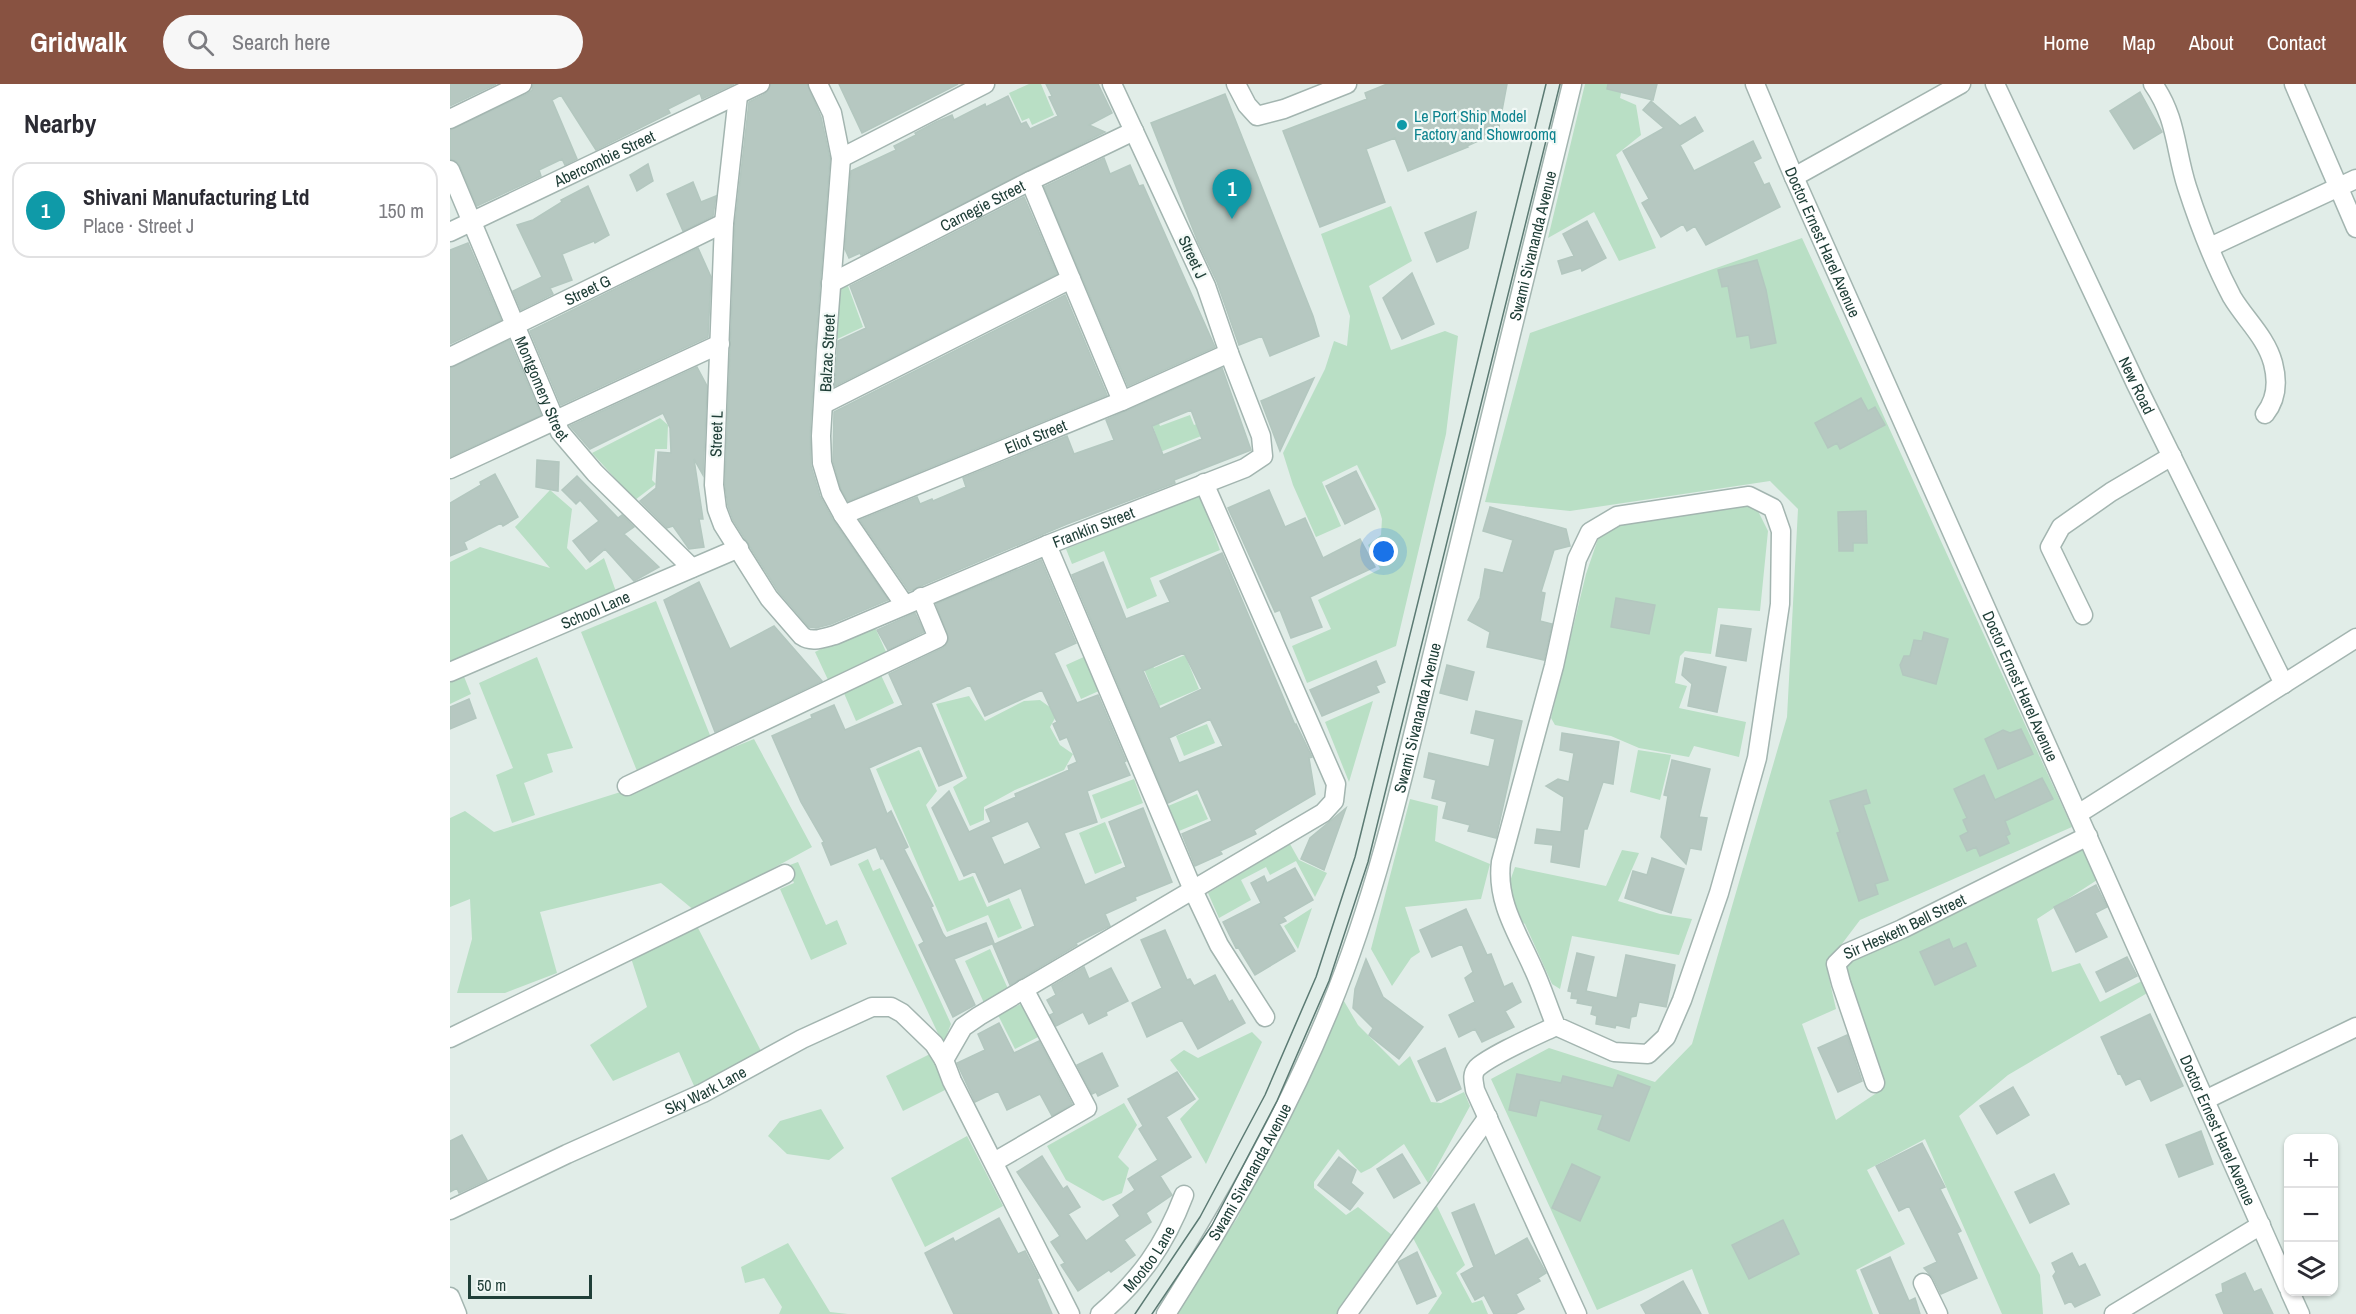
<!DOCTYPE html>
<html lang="en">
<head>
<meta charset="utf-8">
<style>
  body { margin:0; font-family:"Archivo Narrow",sans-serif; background:#f7f7f7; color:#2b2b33 }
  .controls { position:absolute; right:18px; bottom:18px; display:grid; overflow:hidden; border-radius:12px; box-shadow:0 2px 4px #0004 }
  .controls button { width:54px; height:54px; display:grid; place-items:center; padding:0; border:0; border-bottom:2px solid #e1e1e2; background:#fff; color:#2b2b33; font:30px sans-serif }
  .scale { position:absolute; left:18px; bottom:15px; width:124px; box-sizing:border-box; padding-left:6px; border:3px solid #203f38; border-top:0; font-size:16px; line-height:21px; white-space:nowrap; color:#203f38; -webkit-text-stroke:4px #f2f9f6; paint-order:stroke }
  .you { position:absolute; left:934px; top:468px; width:21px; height:21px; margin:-15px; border:4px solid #fff; border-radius:50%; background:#1a73e8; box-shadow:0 0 0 9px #1a73e833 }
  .badge { display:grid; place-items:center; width:39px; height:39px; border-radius:50%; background:#885241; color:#fff; font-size:20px; font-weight:700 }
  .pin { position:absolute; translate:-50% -50px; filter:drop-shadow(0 2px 3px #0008) }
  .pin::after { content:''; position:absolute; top:32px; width:21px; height:18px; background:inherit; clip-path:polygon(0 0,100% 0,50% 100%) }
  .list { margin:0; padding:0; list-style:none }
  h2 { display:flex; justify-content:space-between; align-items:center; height:78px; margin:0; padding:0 24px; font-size:26px }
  h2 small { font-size:20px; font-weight:400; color:#7c7c81 }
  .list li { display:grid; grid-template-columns:39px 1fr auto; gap:18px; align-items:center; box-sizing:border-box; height:96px; margin:0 12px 12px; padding:0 12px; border:2px solid #e1e1e2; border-radius:18px }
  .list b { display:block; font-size:22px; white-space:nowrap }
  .list p { margin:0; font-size:20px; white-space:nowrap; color:#7c7c81 }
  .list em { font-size:20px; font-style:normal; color:#7c7c81 }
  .icon { flex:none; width:33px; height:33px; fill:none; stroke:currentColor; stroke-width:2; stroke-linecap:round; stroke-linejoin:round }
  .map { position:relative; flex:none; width:1906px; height:1230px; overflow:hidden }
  header { display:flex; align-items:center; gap:36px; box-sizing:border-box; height:84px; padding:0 30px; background:#885241; color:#fff }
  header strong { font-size:28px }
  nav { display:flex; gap:33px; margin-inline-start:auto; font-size:21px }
  .search { width:420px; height:54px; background:#f7f7f7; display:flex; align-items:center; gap:15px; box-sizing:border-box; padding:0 21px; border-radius:33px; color:#7c7c81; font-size:22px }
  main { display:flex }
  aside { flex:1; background:#fff }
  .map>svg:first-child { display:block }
</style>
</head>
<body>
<header>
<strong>Gridwalk</strong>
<div class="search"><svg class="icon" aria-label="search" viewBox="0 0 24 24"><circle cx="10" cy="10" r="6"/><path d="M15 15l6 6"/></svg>Search here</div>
<nav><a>Home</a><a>Map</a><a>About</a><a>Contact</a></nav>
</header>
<main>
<aside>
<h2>Nearby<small></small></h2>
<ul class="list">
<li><span class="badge" style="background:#0f9aa8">1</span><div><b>Shivani Manufacturing Ltd</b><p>Place · Street J</p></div><em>150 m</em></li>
</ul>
</aside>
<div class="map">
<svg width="1906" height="1230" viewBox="0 0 1906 1230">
  <rect width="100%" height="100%" fill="#e1ede8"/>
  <path fill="#b9dfc5" d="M579 0H591L604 31 582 41 579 34 572 37 559 9Z
    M1135 0H1173L1170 14 1186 21 1191 51 1166 71 1206 164 1169 177 1144 128 1098 154Z
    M941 122 962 177 919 202 941 266 995 247 1008 252 996 350 946 562 857 599 842 562 881 545 868 516 930 485 918 461 931 451 932 435 929 425 907 381 872 398 891 442 866 453 843 401 833 369 875 285 884 257 897 262 900 232 871 150Z
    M1352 154 1622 743 1410 836 1376 881 1386 925 1352 940 1386 1036 1434 1004 1394 881 1634 759 1647 796 1587 835 1602 888 1630 879 1650 918 1696 895 1699 908 1558 991 1509 1032 1590 1191 1593 1230H1552L1475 1055 1417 1086 1455 1160 1406 1186 1423 1230H1259L1242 1185 1147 1226 1041 995 1099 964 1205 998 1242 960 1337 633 1348 425 1320 397 1120 427 1035 418 1080 249Z
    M398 202 413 243 383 257 388 205Z
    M740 331 744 341 749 339 754 351 692 375 704 408 689 413 679 387 656 378 708 358 702 339 708 337 710 342Z
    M210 334 218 341 217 365H205L202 396 206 400 185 416 142 369Z
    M100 406 122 425 117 464 136 486 154 474 169 516 0 579V478L30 463 100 484 65 443Z
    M750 411 770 466 700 494 707 512 677 525 654 467 622 480 616 465Z
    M1292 420 1307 425 1318 447 1310 527 1268 524 1261 570 1235 567 1230 572 1225 599 1237 602 1229 624 1296 638 1289 673 1244 662 1239 673 1189 664 1161 652 1105 641 1101 634 1136 490 1151 446 1228 425Z
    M206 517 264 661 189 692 131 548Z
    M423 539 437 570 379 598 365 568Z
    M694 562 704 584 735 571 749 605 709 622 694 585Z
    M636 572 651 606 631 615 616 581Z
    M87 573 123 664 97 670 103 688 74 699 85 731 62 739 46 691 63 684 29 599Z
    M430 589 444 619 406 637 393 607Z
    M13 590 21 610 0 620V595Z
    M519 612 535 637 574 617 590 616 608 629 600 643 610 661 623 670 614 686 565 706 534 723V736L520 742 503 703 517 694 486 620Z
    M923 617 899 698 875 638Z
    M757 640 765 659 734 672 726 652Z
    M304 655 362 763 245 827 211 799 90 828 107 889 55 909H7L22 855 20 815 0 823V734L15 727 44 748 180 705Z
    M469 666 487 707 476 721 509 797 523 792 537 823 559 814 572 844 548 854 538 831 497 848 426 685Z
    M1188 666 1221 671 1210 716 1180 708Z
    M684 695 693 719 651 735 642 711Z
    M747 710 758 735 729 747 718 722Z
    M960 715 988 722 985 757 1040 780 1031 815 955 823 970 868 961 874 942 902 921 865Z
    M655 738 672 779 645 790 629 749Z
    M840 760 849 776 877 789 865 813 846 777 820 791 816 783 791 796 801 816 769 834 758 809Z
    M1172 766 1189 769 1168 817 1210 830 1242 835 1229 871 1122 852 1110 905 1102 900 1075 840 1066 833 1059 800 1065 783 1156 802Z
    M418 775 423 787 430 784 501 940 493 960 408 780Z
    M348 778 376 841 387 836 397 860 361 876 330 805 344 799 337 782Z
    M862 824 848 865 834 842Z
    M246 840 311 967 245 1004 229 968 163 997 140 961 197 923 181 874Z
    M540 865 559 907 534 919 515 877Z
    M891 912 908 941 949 982 960 972 981 1018 991 1019 1014 1008 1020 1022 978 1099 954 1060 921 1084 911 1089 888 1065 864 1098V1104L896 1131 908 1123 943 1152 887 1230H722L788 1133Z
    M573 919 590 952 565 965 548 931Z
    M802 948 812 958 756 1080 730 1035 749 1015 720 976 734 966 748 974Z
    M482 969 499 1004 453 1027 436 992Z
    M674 1019 687 1041 668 1073 679 1084 672 1109 653 1117 616 1096 597 1062Z
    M371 1025 394 1064 379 1076 337 1070 318 1052 330 1037Z
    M517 1052 553 1122 475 1163 441 1094Z
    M986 1120 1015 1181 1006 1189 1022 1219 1032 1216 1038 1230H978L992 1209 962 1152Z
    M338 1159 380 1228 398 1230H329L332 1223 314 1194 295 1199 291 1183Z"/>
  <path fill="#b6c8c1" stroke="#b3c7bf" stroke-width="1.5" fill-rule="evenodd" d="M0 0H46L0 22Z
    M83 0H284L252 15 250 9 218 25 220 29 146 66 111 11 102 16 127 75 115 81 112 75 89 86 91 92 27 122 10 82 6 77 0 75V46L77 10 82 6Z
    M321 0H357L371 33 380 75 365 266 360 351 361 382 370 412 383 436 438 516 381 540 366 544 359 543 328 507 283 436 278 422 275 401 285 140 299 18 315 10Z
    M389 0H508L412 49Z
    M596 0H648L662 29 639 41 655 48 411 171 410 169 399 174 395 165 401 87 446 66 444 62 466 51 465 49 486 38 502 31 504 36 535 20 536 23 558 12 571 40 576 38 580 45 608 32 599 13 602 12Z
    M937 0H1057L1048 48 1017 62 1018 63 958 87 945 54 916 65 935 118 870 143 833 47 917 15 915 9Z
    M1158 0H1207L1203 16 1157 5Z
    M1690 8 1712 48 1684 65 1660 27Z
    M775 10 863 232 869 252 820 272 812 252 789 261 767 198 748 158 701 39Z
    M1201 17 1230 42 1245 33 1253 47 1230 61 1244 87 1303 57 1311 74 1303 78 1314 101 1319 99 1330 123 1256 161 1245 142 1237 147 1233 140 1211 153 1192 119 1199 115 1173 67 1214 44 1193 26Z
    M654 74 660 90 680 81 689 102 693 101 765 263 678 302 594 103Z
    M198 80 203 97 187 107 180 91Z
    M243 98 251 118 266 112 263 132 233 147 217 110Z
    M138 102 159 151 145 159 144 157 112 170 122 196 100 204 103 210 71 226 63 207 92 193 67 141 83 136 112 118 111 116Z
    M574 113 607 190 385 302 388 257 416 244 400 202Z
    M1026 128 1018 164 987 178 975 149Z
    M1137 137 1156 174 1132 187 1131 184 1112 190 1108 177 1124 172 1113 150Z
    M18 159 51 236 0 260V166Z
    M248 164 261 193 258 253 111 321 80 247Z
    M1307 176 1316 206 1326 259 1301 264 1299 251 1287 253 1278 202 1272 203 1268 186Z
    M962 189 984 240 952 255 933 214Z
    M615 211 657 311 398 417 391 405 383 377 384 328Z
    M59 256 91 331 0 373V284Z
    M247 283 257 302 253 391 244 375 253 435H249L254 463 239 465 223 442 217 444 190 417 206 404 208 368 221 369 220 344 213 329 140 365 120 342Z
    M772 284 801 366 724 396 725 399 617 440 459 507 410 436 467 413 470 420 482 415 483 417 516 403 513 394 617 352 624 370 664 356 656 336ZM741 326 752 355 713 371 702 342Z
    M864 294 830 367 811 317Z
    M1411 314 1418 327 1425 323 1435 341 1390 365 1387 359 1378 364 1365 339Z
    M87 376 109 378 108 407 86 403Z
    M906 387 925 425 895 440 876 402Z
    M45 390 68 433 53 442 51 439 14 458 17 465 0 472V419L31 401 30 398Z
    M127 392 168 434 172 431 184 443 174 450 209 483 184 497 155 465 140 478 123 457 149 437 130 416 126 420 112 406Z
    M819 406 835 443 855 434 873 474 910 455 925 483 860 513 872 543 841 554 830 526 825 528 778 424Z
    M1040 423 1116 445 1120 462 1104 466 1091 508 1095 509 1090 537 1102 540 1094 576 1037 563 1040 548 1018 536 1030 514 1035 485 1053 489 1063 456 1033 447Z
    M1416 427 1417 459H1403V467H1389L1388 428Z
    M772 469 845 641 846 640 862 673 859 674 865 710 804 746 806 750 770 767 772 770 745 782 732 750 762 737 748 705 718 719 622 491 653 478 676 535 720 518 710 497ZM734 569 752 605 710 625 693 587ZM760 635 773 662 729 679 719 654Z
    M591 476 626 559 604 569 627 619 648 611 676 677 674 678 680 691 637 707 647 738 614 749 635 801 676 783 659 738 693 724 722 798 685 813 686 816 655 830 660 842 626 859 627 861 560 901 543 861 585 842 571 804 539 818 525 787 514 792 482 724 499 707 519 748 541 738 536 726 566 713 565 710 619 686 618 682 627 678 617 653 610 656 603 640 607 638 592 606 535 632 520 601 481 619 512 692 489 702 471 661 419 684 437 730 441 727 458 763 454 765 483 822 481 823 493 850 496 854 536 839 544 859 504 875 525 921 503 933 469 861 474 858 433 774 431 775 426 763 381 781 372 759 374 758 351 718 322 652 362 634 361 631 384 621 395 646 453 621 439 590 493 564 499 556 486 520ZM578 737 591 764 554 781 541 753Z
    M249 498 280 565 324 542 372 597 265 648 214 516Z
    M1166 514 1205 521 1199 550 1161 543Z
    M465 529 474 548 438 566 427 546Z
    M1271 541 1301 545 1296 577 1266 572Z
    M1474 548 1498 555 1486 600 1453 591 1450 581 1454 572H1460L1464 556 1472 557Z
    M1235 574 1276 583 1267 628 1238 622 1242 600 1232 591Z
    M926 577 935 598 926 602 929 608 872 632 860 606Z
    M997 581 1024 588 1017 616 990 609Z
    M19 615 26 634 0 645V623Z
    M1026 627 1072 637 1046 754 1018 747 1020 741 993 734 997 718 982 714 986 696 974 693 979 669 1039 683 1045 655 1021 649Z
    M1571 645 1583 670 1548 685 1535 655 1553 646 1560 649Z
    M1112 649 1169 658 1163 700 1153 698 1137 745H1134L1129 783 1101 778 1103 761 1085 759 1087 745 1111 748 1114 713 1096 702 1108 695 1119 698 1124 669 1110 666Z
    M1222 676 1260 685 1249 733 1257 734 1251 766 1240 764 1236 780 1211 753 1218 712 1214 711Z
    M1534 691 1545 716 1592 694 1603 715 1555 737 1560 750 1556 752 1559 759 1530 772 1526 763 1517 767 1510 752 1518 748 1513 736 1517 734 1504 705Z
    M1416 706 1420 719 1413 721 1438 796 1425 800 1428 810 1409 817 1387 749 1390 748 1380 717Z
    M896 724 874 786 851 775 860 754Z
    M1202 774 1234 785 1221 829 1175 814 1183 787 1197 791Z
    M845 784 863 816 833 833 836 837 829 840 845 867 805 891 788 863 786 864 773 838 811 819 801 799 814 792 817 799Z
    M1646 801 1657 823 1645 829 1657 853 1626 868 1604 823Z
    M1016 825 1037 871 1041 870 1054 903 1062 899 1071 918 1055 927 1064 943 1032 958 1025 945 1009 953 999 931 1025 918 1015 894 1023 888 1012 860 982 873 970 846Z
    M715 846 737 896 740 895 744 902 765 891 779 918 782 916 795 939 748 965 732 936 697 953 682 919 712 904 691 856Z
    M1499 855 1503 865 1516 859 1526 882 1485 901 1470 868Z
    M1127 869 1144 873 1136 907 1167 914 1176 871 1225 881 1216 923 1189 918 1186 932 1181 933 1179 944 1166 941 1165 944 1146 940 1147 932 1141 930 1143 922 1127 919 1128 915 1121 914 1122 908 1118 907Z
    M1677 873 1687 892 1656 908 1646 888Z
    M916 875 933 913 973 943 949 975 919 951 923 944 903 924 905 905Z
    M634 883 639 895 661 884 678 917 656 928 657 931 639 940 633 928 606 942 600 931 604 929 597 916 606 911 602 902Z
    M1700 930 1733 1002 1701 1017 1690 994 1676 1001 1670 989 1668 990 1651 953Z
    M549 939 564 969 589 957 622 1020 602 1032 590 1010 557 1026 548 1007 525 1018 507 979 535 966 528 950Z
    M1397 951 1412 997 1388 1008 1368 964Z
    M995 964 1011 1005 987 1017 968 977Z
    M652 969 668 1002 648 1012 646 1008 642 1010 627 981Z
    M727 988 745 1015 716 1033 741 1073 710 1092 722 1111 696 1129 701 1138 674 1156 685 1171 661 1188 659 1186 628 1207 611 1181 615 1179 601 1158 610 1152 567 1088 592 1072 613 1105 617 1102 630 1123 618 1130 636 1157 670 1132 663 1121 685 1106 678 1095 708 1076 689 1045 693 1042 678 1015Z
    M1067 990 1111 999 1113 992 1163 1004 1168 991 1200 1003 1179 1057 1148 1045 1153 1031 1090 1016 1086 1032 1059 1026Z
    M1563 1003 1579 1031 1547 1050 1530 1022Z
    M1751 1047 1763 1080 1729 1093 1716 1061Z
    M12 1051 37 1096 9 1109 7 1104 0 1108V1057Z
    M1472 1059 1495 1103 1490 1105 1511 1147 1507 1149 1527 1194 1491 1210 1483 1194 1474 1184 1487 1178 1459 1122 1449 1127 1426 1082Z
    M952 1070 970 1099 944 1114 927 1085Z
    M889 1073 906 1086 901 1099 913 1109 900 1126 868 1101Z
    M1122 1080 1150 1093 1130 1137 1102 1124Z
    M1604 1090 1619 1120 1580 1139 1565 1108Z
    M1024 1120 1045 1172 1077 1154 1096 1189 1088 1194 1090 1197 1066 1210 1074 1225 1065 1230H1044L1034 1211 1025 1216 1011 1190 1024 1183 1002 1129Z
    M549 1134 568 1170 575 1167 589 1194 587 1195 602 1230H504L475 1169 503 1154 505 1158Z
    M1333 1136 1349 1170 1299 1195 1282 1161Z
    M967 1168 986 1212 967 1220 948 1178Z
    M1622 1169 1629 1183 1635 1180 1650 1211 1625 1223 1621 1217 1615 1220 1603 1192 1606 1188 1602 1179Z
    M1440 1173 1459 1217 1465 1214 1470 1230H1430L1411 1186Z
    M1795 1189 1804 1208 1811 1205 1823 1230H1774L1766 1211 1773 1208 1772 1200Z
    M1233 1197 1251 1230H1196L1191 1221Z"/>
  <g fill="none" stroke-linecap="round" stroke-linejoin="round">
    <defs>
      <g id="minor">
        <path d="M368 0 382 29 391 74 376 267 371 352 372 379 381 409 393 431 454 520"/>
        <path d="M786 0 797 21 807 32 834 25 897 0"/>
        <path id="s1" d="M1305 0 1344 93 1838 1203"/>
        <path id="s2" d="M1545 0 1686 300 1834 600"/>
        <path d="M1703 0C1727 34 1725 66 1737 103 1749 140 1764 179 1782 213 1795 235 1816 253 1823 279 1828 298 1827 315 1815 330"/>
        <path d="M1844 0 1906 144"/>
        <path id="s3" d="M288 12 274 139 264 401 267 425 273 441 319 514 352 552C362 559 373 554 385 551L597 461 795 384 813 372 811 352 779 269 756 202 662 0"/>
        <path d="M0 35 72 0"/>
        <path d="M391 74 535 0"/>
        <path id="s4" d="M0 86 110 348 145 389 242 484"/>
        <path d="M1344 93 1511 0"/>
        <path d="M580 97 672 317"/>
        <path id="s5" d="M0 148 310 0"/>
        <path d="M1760 163 1906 95"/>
        <path id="s6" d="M381 199 580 97 684 47"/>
        <path id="s7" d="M0 273 274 139"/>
        <path d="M374 320 621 195"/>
        <path d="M0 385 270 260"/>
        <path d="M1299 412 1323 424 1331 447 1330 520 1307 674 1269 809 1232 916 1216 953 1198 970 1164 968 1106 942C1098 923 1092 903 1083 884 1068 850 1046 818 1051 778L1104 582 1127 475 1140 448 1167 432Z"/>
        <path id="s8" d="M393 431 672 317 779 269"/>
        <path d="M597 461 743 806 769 861 815 933"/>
        <path d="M1633 531 1600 463 1611 443 1661 408 1722 372"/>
        <path id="s9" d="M0 588 289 464"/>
        <path d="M177 702 488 554 471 513"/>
        <path d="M1628 730 1906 554"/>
        <path d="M1106 942C1087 951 1041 971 1027 984 1021 991 1024 998 1025 1006L1127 1230"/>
        <path d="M0 954 335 790"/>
        <path id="s10" d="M1425 999 1391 899 1386 880 1397 869 1452 845 1638 752"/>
        <path d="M1755 1016 1906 943"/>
        <path d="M544 1078 637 1024 574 905"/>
        <path id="s11" d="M0 1126 117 1070 253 1009 352 955 422 923H441L452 929 484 960 494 976"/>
        <path d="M1473 1199 1488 1230"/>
        <path d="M1840 1208 1850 1230"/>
        <path d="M0 1213 7 1230"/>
        <path d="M620 1230 502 997 494 976 513 943 529 932 873 729 884 717 886 700 754 399"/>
        <path id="s12" d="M650 1230C690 1196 715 1161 734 1111"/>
        <path id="s13" d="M716 1230C778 1132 836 1032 880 924 932 797 960 661 993 528 1036 352 1079 176 1122 0"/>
        <path d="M897 1230 1038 1033"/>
        <path d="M1664 1230 1811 1141"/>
      </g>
    </defs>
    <use href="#minor" stroke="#a3b5b0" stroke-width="21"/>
    <use href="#minor" stroke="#fff" stroke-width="18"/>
    <path stroke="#5b7a73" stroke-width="1.5" d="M685 1230 750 1133 815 1011 866 893 905 773 1096 0
      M702 1230 762 1141 827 1017 879 897 918 778 1110 0"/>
  </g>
  <circle fill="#0f9aa8" stroke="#f2f9f6" stroke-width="2" cx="952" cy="41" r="6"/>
  <g text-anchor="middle" stroke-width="4.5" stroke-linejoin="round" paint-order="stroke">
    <g font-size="16" fill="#0d838f" stroke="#f2f9f6" text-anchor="start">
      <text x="964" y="38">Le Port Ship Model<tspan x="964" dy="18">Factory and Showroomq</tspan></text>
    </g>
    <g font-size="16" fill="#203f38" stroke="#f2f9f6">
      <text dy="6" stroke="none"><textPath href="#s5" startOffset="171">Abercombie Street</textPath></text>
      <text dy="6" stroke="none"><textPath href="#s6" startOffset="170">Carnegie Street</textPath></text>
      <text dy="6" stroke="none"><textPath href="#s1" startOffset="172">Doctor Ernest Harel Avenue</textPath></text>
      <text dy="6" stroke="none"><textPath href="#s13" startOffset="1137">Swami Sivananda Avenue</textPath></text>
      <text transform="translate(743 173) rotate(65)" y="6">Street J</text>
      <text dy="6" stroke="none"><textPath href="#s7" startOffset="153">Street G</textPath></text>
      <text transform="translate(377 269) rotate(-87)" y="6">Balzac Street</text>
      <text dy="6" stroke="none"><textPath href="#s2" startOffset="333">New Road</textPath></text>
      <text dy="6" stroke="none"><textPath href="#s4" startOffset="237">Montgomery Street</textPath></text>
      <text transform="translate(266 350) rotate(-88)" y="6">Street L</text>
      <text dy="6" stroke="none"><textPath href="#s8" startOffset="208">Eliot Street</textPath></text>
      <text dy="6" stroke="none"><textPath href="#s3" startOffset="882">Franklin Street</textPath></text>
      <text dy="6" stroke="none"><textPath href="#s9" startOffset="158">School Lane</textPath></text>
      <text dy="6" stroke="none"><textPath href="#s1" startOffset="658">Doctor Ernest Harel Avenue</textPath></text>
      <text dy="6" stroke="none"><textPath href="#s13" startOffset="651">Swami Sivananda Avenue</textPath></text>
      <text dy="6" stroke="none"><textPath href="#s10" startOffset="204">Sir Hesketh Bell Street</textPath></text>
      <text dy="6" stroke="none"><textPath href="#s11" startOffset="282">Sky Wark Lane</textPath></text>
      <text dy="6" stroke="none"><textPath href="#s1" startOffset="1144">Doctor Ernest Harel Avenue</textPath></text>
      <text dy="6" stroke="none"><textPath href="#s13" startOffset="165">Swami Sivananda Avenue</textPath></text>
      <text dy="6" stroke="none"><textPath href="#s12" startOffset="74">Mootoo Lane</textPath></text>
    </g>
  </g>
</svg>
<div class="controls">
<button>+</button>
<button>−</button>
<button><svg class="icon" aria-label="layers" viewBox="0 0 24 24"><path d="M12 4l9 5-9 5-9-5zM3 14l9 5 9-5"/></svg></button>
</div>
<div class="scale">50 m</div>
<div class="you"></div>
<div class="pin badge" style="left:782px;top:135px;background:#0f9aa8">1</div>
</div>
</main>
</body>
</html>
